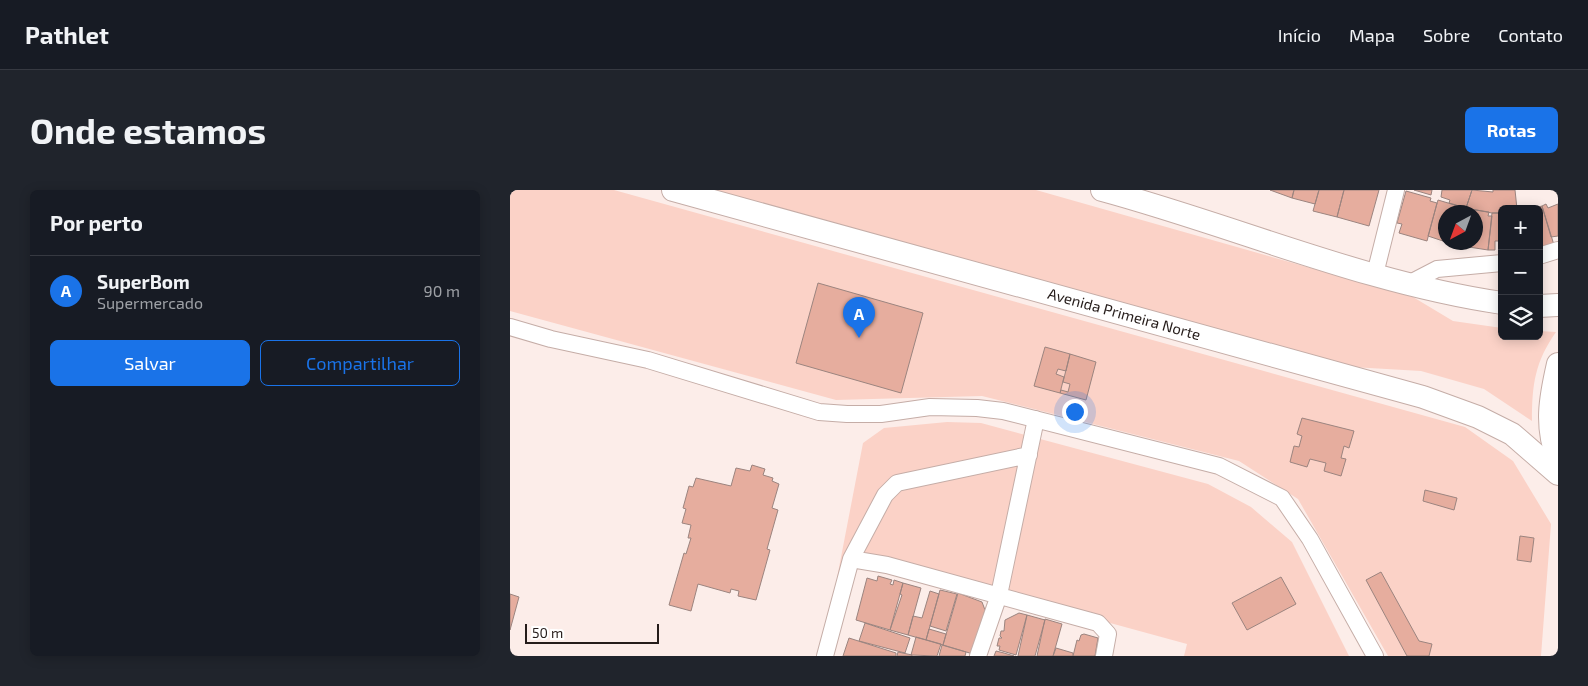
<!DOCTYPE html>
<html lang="pt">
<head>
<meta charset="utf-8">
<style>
  body { margin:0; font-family:"Exo 2",sans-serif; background:#20242c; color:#f1f3f6 }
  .controls { position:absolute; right:15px; top:15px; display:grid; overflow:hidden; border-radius:8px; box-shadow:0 2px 12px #0003 }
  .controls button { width:45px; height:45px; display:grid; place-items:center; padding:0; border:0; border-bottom:1px solid #363941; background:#171b24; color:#f1f3f6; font:25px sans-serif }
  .compass { position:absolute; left:928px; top:15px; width:45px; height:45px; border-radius:50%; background:#171b24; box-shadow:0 2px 12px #0003; rotate:221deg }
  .scale { position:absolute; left:15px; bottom:12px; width:134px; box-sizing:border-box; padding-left:5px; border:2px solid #251c1a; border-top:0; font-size:14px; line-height:18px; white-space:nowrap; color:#251c1a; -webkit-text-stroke:4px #fff; paint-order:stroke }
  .you { position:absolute; left:564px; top:221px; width:18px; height:18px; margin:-12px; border:4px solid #fff; border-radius:50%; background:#1a73e8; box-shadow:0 0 0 8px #1a73e833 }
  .badge { display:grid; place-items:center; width:32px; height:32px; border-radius:50%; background:#1a73e8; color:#fff; font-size:16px; font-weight:700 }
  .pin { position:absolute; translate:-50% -41px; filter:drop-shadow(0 1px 2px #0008) }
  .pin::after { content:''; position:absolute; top:26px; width:18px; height:15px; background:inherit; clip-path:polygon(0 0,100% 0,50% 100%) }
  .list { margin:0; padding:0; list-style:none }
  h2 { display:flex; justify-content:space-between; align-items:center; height:65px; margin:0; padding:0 20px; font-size:21px }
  h2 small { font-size:16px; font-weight:400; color:#9ea1a6 }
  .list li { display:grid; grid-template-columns:32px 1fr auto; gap:15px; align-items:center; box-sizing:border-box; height:70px; padding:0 20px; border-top:1px solid #363941 }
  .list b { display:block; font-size:19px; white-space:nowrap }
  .list p { margin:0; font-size:16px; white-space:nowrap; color:#9ea1a6 }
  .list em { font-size:16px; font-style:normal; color:#9ea1a6 }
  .actions { display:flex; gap:10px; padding:15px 20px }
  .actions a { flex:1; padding:11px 0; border:1px solid #1a73e8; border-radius:8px; text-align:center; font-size:18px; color:#1a73e8 }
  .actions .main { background:#1a73e8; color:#fff }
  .icon { flex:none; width:28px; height:28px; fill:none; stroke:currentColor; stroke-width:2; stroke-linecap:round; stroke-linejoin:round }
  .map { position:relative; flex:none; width:1048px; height:466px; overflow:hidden; border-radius:8px }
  header { display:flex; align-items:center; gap:30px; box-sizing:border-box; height:70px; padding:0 25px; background:#171b24; border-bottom:1px solid #363941 }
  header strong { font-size:24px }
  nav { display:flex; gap:28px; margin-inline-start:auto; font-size:18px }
  .intro { display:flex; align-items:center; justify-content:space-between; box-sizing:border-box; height:120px; padding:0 30px }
  h1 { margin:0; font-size:35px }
  .button { padding:12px 22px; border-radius:8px; background:#1a73e8; color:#fff; font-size:18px; font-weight:700 }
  main { display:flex; gap:30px; padding:0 30px }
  aside { flex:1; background:#171b24; border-radius:8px; box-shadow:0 2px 12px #0003 }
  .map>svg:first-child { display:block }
</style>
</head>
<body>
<header>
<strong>Pathlet</strong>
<nav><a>Início</a><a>Mapa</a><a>Sobre</a><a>Contato</a></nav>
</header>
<div class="intro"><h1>Onde estamos</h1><a class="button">Rotas</a></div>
<main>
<aside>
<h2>Por perto<small></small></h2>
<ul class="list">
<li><span class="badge">A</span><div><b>SuperBom</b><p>Supermercado</p></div><em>90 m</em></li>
</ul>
<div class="actions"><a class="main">Salvar</a><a>Compartilhar</a></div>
</aside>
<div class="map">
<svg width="1048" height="466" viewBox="0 0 1048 466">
  <rect width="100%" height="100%" fill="#fcede9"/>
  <path fill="#fbd2c7" d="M0 0H104L955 237 1003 271 1041 334 1031 466H878L788 309 729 271 472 206 326 210 0 121Z
    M193 0H526L903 107 943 131 992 138V146H1029V141L1046 142C1025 172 1022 194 1022 231L974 199 911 181 842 177Z
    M437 232 471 233 698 294 741 317 782 352 839 466H674L677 454 355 366 327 388 353 253 374 238Z"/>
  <path fill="#e6ad9e" stroke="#9b847f" d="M760 0H784L782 8Z
    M784 0H809L805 14 782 8Z
    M809 0H834L827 27 803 21Z
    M834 0H869L859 36 827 27Z
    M904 0H922L921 5Z
    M932 0H962L956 18 939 13 940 10 931 7Z
    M962 0 983 2V0H1005L1007 19H992V23H982L956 18Z
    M896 1 921 8 920 11 927 13 917 51 889 43 892 34 887 33Z
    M928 10 948 16 947 18 950 19V16L956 18 955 22H936V52L918 46Z
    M1036 14 1038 18 1048 14V46L1041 47 1032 16Z
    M1032 16 1044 55 1029 58V19H1021Z
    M959 19 979 22 978 26H982L978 60 946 55 947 52H966V22H955H959Z
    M982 23H992V51H985V60H978Z
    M308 93 413 123 391 203 286 173Z
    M535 157 560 164 556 181 548 179 546 184 554 187 550 203 524 196Z
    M560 164 586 172 576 210 550 203 551 200 558 202 560 194 553 192Z
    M792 228 844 241 839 258 834 256 831 268 836 269 831 286 814 281 816 273 800 269 797 277 780 272 784 256 789 257 792 246 787 244Z
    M242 275 255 279 253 285 263 288 262 291 269 294 262 318 268 320 257 359 260 360 246 410 228 406 229 401 221 399 220 403 188 394 181 421 159 415 174 363 176 364 181 348H178L181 335 172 333 176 319 173 318 179 296 183 297 186 288 221 296 226 278 240 281Z
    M915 300 947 308 944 320 913 311Z
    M1010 346 1024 348 1021 372 1007 370Z
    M871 382 909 451 922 454 919 466H897L856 390Z
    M368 386 382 390 380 394 383 395 384 390 393 393 380 440 346 430 357 388 367 391Z
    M771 387 786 414 737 440 722 413Z
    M393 393 411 398 398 445 380 440 392 405 390 404Z
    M430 400 447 404 436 441 420 436Z
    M420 401 429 404 416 450 398 445 403 426 412 428Z
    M448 403 472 412 475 420 463 464 433 455Z
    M0 404 9 407 0 440Z
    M509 423 517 425 506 465 489 460 490 456H487L489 448H492L490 446 491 441H494L495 430Z
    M517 425 535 430 525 466H508Z
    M535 429 552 434 543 466H527Z
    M355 433 400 448 395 463 349 451Z
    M419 439 436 444 433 455 416 450Z
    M574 444 588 448 585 466H563L567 450 569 451 571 445Z
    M406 447 431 454 427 466 401 465Z
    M339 448 386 463V466H333Z
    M432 455 456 462 455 466H429Z
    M546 458 563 463V466H543Z
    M486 461 494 463 504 466H484Z
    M388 462 402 465V466H387Z"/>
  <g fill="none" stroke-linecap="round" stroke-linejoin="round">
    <defs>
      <path id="minor" d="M1029 66 1048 60
        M865 84 886 0
        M900 93 927 79 992 73
        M0 137 41 149 138 170 309 222 337 224H371L420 217 467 218 493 221 709 276 772 308 800 349 865 466
        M341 369 375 305 387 293 519 265
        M315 466 341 369 377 375 588 433 598 444 594 466
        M468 466 489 405 526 229"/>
      <g id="secondary">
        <path id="s1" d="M163 0 913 207 968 227 1002 244 1048 284"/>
        <path d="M592 0C725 36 855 93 992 113"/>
        <path d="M1029 116 1048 115"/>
        <path d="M1048 174C1040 209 1035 236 1048 270"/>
      </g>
    </defs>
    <use href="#minor" stroke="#c5ada7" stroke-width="18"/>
    <use href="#secondary" stroke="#c5ada7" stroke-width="24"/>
    <use href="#minor" stroke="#fff" stroke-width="16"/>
    <use href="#secondary" stroke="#fff" stroke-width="22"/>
  </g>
  <g text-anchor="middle" stroke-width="5" stroke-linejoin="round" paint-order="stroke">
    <g font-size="15" fill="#251c1a" stroke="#fff">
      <text dy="5" stroke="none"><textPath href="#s1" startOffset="468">Avenida Primeira Norte</textPath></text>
    </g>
  </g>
</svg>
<div class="controls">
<button>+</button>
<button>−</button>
<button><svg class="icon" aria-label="layers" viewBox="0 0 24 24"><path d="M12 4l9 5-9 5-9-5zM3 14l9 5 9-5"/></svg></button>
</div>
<svg class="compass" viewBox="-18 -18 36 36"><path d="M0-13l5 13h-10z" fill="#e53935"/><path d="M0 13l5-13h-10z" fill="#9ea1a6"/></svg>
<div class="scale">50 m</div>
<div class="you"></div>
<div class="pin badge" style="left:349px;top:148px">A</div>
</div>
</main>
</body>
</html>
